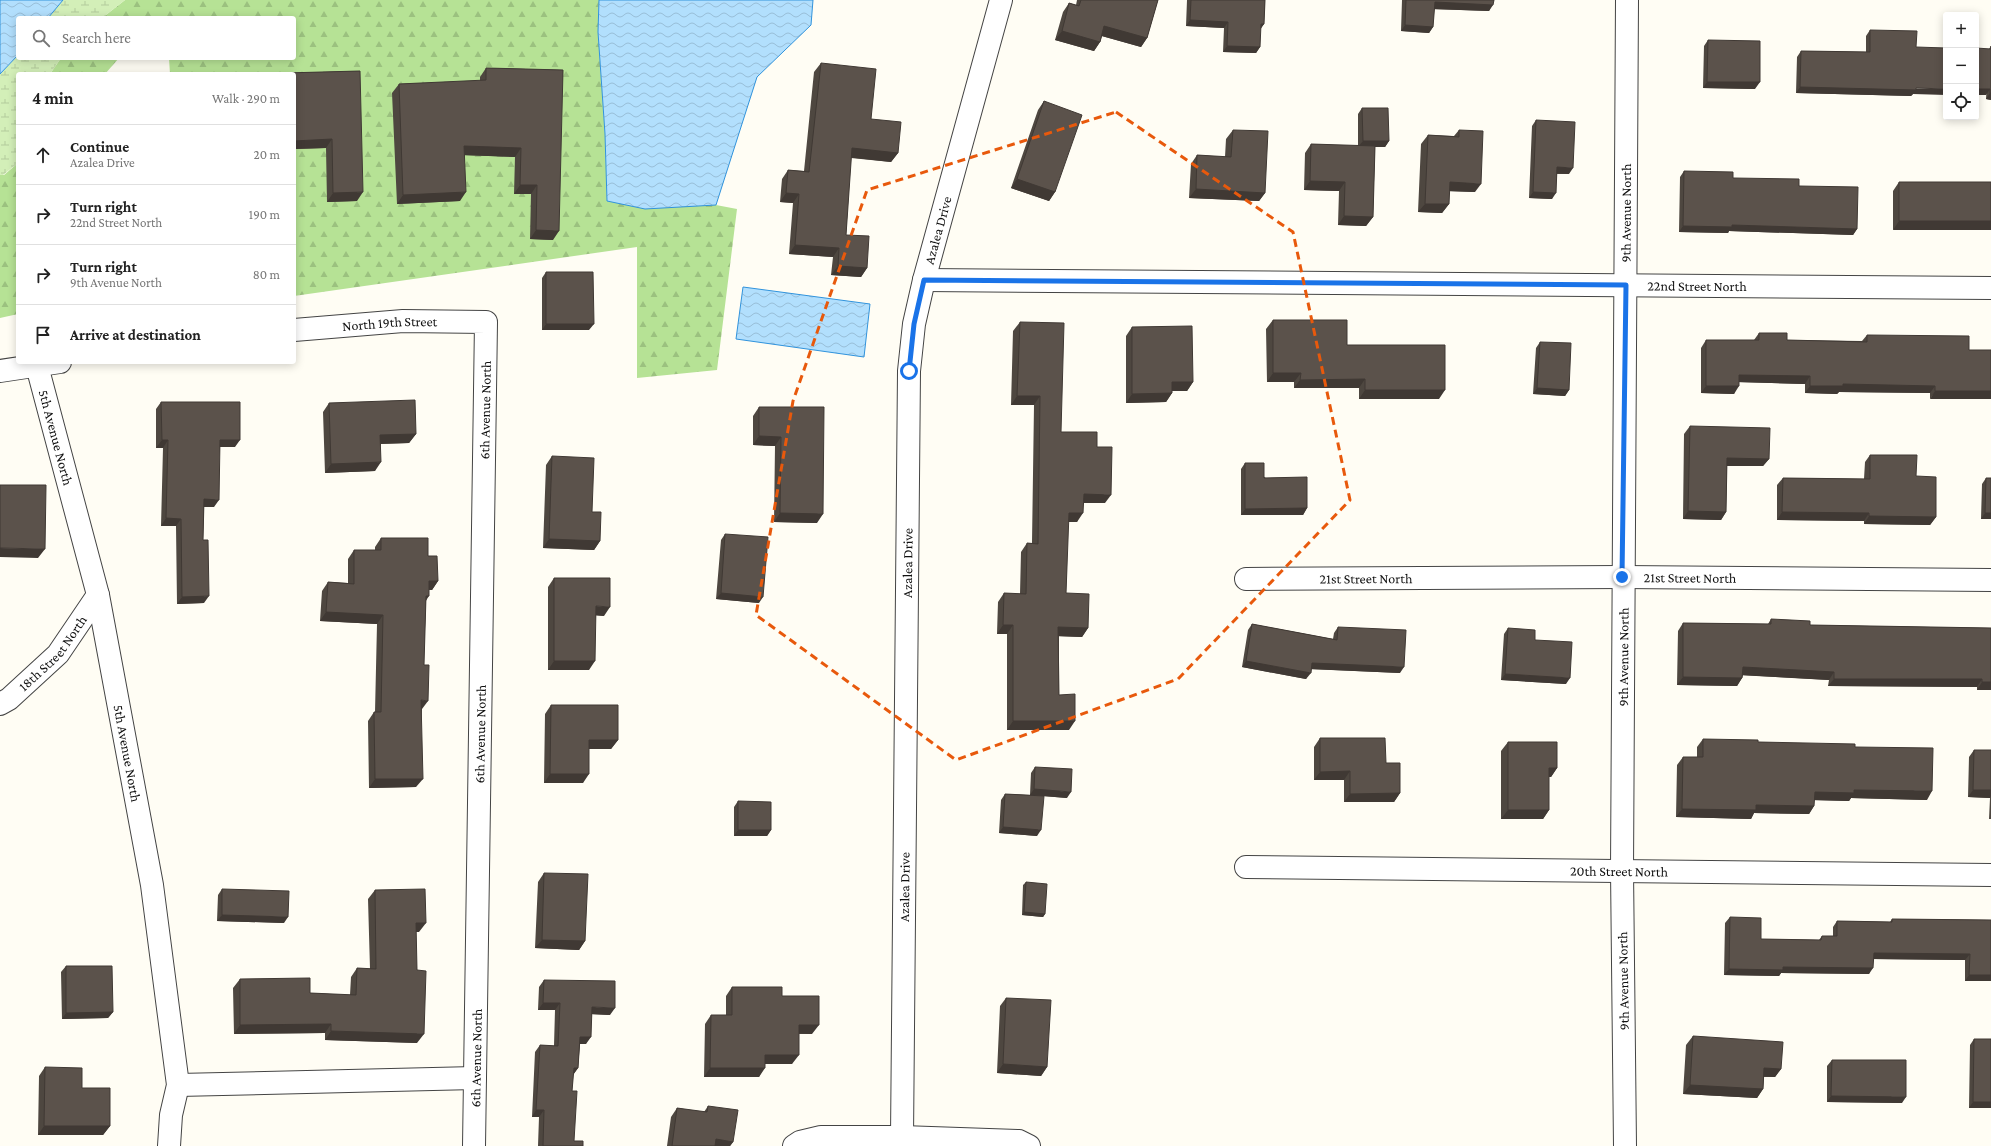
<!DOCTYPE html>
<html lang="en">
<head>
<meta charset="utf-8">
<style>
  body { margin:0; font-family:"Crimson Pro",serif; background:#f6f6f6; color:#222 }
  .controls { position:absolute; right:12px; top:12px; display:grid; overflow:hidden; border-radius:4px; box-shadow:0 2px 10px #0003 }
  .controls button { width:36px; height:36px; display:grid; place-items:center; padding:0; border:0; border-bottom:1px solid #e0e0e0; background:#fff; color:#222; font:20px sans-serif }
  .stop { position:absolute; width:12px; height:12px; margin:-9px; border:3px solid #1a73e8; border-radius:50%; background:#fff }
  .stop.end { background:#1a73e8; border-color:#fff; box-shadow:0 1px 4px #0008 }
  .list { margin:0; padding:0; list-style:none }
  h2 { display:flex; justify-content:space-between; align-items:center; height:52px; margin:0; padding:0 16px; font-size:17px }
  h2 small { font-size:13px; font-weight:400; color:#767676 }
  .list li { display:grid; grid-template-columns:26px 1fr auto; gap:12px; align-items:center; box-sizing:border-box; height:60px; padding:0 16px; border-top:1px solid #e0e0e0 }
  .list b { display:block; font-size:15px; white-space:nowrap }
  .list p { margin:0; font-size:13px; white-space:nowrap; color:#767676 }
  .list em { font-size:13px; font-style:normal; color:#767676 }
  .icon { flex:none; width:22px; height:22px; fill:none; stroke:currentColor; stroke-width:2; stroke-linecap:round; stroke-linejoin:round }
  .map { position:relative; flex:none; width:1991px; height:1146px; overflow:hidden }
  .search { position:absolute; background:#fff; box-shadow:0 2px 10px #0003; left:16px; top:16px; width:280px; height:44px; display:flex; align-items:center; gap:10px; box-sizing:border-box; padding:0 14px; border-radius:4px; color:#767676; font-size:15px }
  .panel { position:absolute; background:#fff; box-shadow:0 2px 10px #0003; left:16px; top:72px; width:280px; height:292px; border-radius:4px }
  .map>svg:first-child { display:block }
</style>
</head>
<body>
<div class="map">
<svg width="1991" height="1146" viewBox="0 0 1991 1146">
  <defs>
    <pattern id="forest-firs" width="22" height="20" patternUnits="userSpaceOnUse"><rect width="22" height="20" fill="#b6e295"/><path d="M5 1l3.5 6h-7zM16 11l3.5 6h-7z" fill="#9bc17f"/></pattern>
    <pattern id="wetland-marsh" width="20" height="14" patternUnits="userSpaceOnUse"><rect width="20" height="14" fill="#d3efb8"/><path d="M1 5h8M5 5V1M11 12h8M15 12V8" fill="none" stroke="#b4cc9d"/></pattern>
    <pattern id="water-waves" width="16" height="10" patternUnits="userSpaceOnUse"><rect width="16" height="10" fill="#b2dffd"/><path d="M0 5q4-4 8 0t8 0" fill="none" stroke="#98bed8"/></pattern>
  </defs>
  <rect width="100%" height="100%" fill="#fffdf4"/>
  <path fill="url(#forest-firs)" d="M125 0H599L598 32 605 134 607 201 716 205 737 209 717 370 637 378V247L294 296V74H170L169 58H294V18H102Z
    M61 58H119L105 74H50Z
    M18 163V314L0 318V175H4Z"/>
  <path fill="url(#wetland-marsh)" d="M63 0H125L102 18H48Z
    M18 55V58H61L50 74H18V163L3 175H0V74Z"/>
  <path fill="url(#water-waves)" stroke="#3193dc" d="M0 0H63L48 18H18V55L0 74Z
    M599 0H813L811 25 757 77 716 205 645 209 607 201 605 134 598 32Z
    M743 287 870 304 864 357 736 339Z"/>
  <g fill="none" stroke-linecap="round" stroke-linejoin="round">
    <defs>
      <g id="minor">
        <path id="s1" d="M924 280 1991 288"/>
        <path id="s2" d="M294 330 403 321 486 322 474 1146"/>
        <path id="s3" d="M37 366 98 595 152 885 178 1085 171 1115 169 1146"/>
        <path d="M0 371 60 362"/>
        <path id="s4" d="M1246 579 1622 577 1991 580"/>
        <path id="s5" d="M0 704 9 699 58 654 98 595"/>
        <path id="s6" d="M1246 867 1991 875"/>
        <path d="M178 1085 475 1078"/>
        <path id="s7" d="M902 1137 909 371 914 324 924 280 1001 0"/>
        <path d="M794 1146 800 1142 821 1137H902L1019 1141 1029 1146"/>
        <path id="s8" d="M1625 1146 1622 870 1627 0"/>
      </g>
    </defs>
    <use href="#minor" stroke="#444" stroke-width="24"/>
    <use href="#minor" stroke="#fff" stroke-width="22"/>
  </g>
  <path fill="#4e4740" d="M1077 0H1158L1147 38 1141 47 1102 36 1100 42 1094 51 1055 40 1063 12 1069 3 1076 5Z
    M1187 0H1265L1264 24 1260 29V47L1256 53 1223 52 1224 28 1186 26Z
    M1402 0H1494L1489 11 1434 9 1433 27 1429 33 1401 31Z
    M1870 30 1913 94 1911 96 1796 93 1797 57 1801 51 1866 52V36Z
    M1708 40 1755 89 1703 88 1704 46Z
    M1991 46V100L1986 99 1989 49Z
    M821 63 871 119 898 153 891 162 851 158 846 235 867 268 861 277 831 275 833 257 789 254 793 203 780 202 782 179 788 170 804 171 814 72Z
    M486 68 563 70 553 240 530 239 531 194H514L515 157 465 155 460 201 397 204 392 93 399 84 480 81V77Z
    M360 71 357 201 327 202 326 148 294 149V74H283L284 73Z
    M1044 101 1055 192 1049 201 1011 188 1038 110Z
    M1362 108 1389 141 1385 147H1375L1373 217 1366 226 1338 225 1339 191 1304 190 1305 153 1311 144 1358 146V114Z
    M1536 120 1569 174H1557L1552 199 1529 198 1532 126Z
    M1233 130 1265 193 1259 201 1189 198 1191 164 1197 155 1225 157 1226 139Z
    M1459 130 1475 192 1449 191V204L1442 213 1418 212 1421 144 1428 135 1454 136Z
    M1684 171 1733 178 1857 229 1853 235 1729 231 1728 233 1679 232 1680 177Z
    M1899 182H1991L1893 230V191Z
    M546 272 589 330H542V278Z
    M1273 320 1347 345 1439 399H1359V388H1294V382H1267L1266 329Z
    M1020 322 1061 432 1097 447 1105 503H1084L1077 522H1068L1066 593 1088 628 1082 637 1059 636V695L1069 730H1007V634H997L998 602 1004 593 1020 594 1021 552 1027 543H1032L1034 405H1011L1013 331Z
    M1132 327 1193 382 1187 391H1172V393L1166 402 1126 403V336Z
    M1759 333 1787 340 1862 341 1867 335 1969 350 1930 399V393L1839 392 1837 394 1805 393V384L1739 382 1734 394 1701 393V348L1706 340H1754Z
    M1540 342 1569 390 1565 396 1533 394 1536 348Z
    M161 402 235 447H220L214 507H204L203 540 204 603 177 604 176 526H161L163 448H156V409Z
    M329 403 416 434 409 443 381 444 375 471 325 473 323 412Z
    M759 407H824L817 523 774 522 775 446 753 445V416Z
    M1690 426 1769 459 1763 466H1727L1726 512 1721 520 1683 519 1684 434Z
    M1870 455 1916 476 1936 517 1930 525 1864 524V521L1777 520V485L1783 478 1864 479 1865 462Z
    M552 456 592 512 600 541 594 550 543 548 546 465Z
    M1245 463 1307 508 1303 515H1241V469Z
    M1986 478 1991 519H1981L1982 484Z
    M725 534 759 603 716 599 721 540Z
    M381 538 428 556 438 581 432 590H429L426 601 422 709 416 787 369 788 368 721 374 712H375L377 624 320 621 322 591 328 582 348 583V559L354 550H375V547Z
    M554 578 604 616 596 615 589 670H548V587Z
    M1771 619 1810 625 1991 628V690H1977V687L1828 686 1829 680 1743 675 1742 678 1737 686 1677 685 1678 631 1683 623 1768 624Z
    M1252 624 1333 639 1334 633 1338 627 1400 673 1311 669 1306 679 1242 667 1248 630Z
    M1508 628 1535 640 1566 684 1501 680 1504 634Z
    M551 705 618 740 611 749H589L583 783H544L545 714Z
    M1320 738 1386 763 1400 793 1394 802H1344V780H1314V747Z
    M1703 739 1855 747 1927 800 1851 798 1849 801 1814 800V806L1809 814 1754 813 1751 819 1676 817 1677 765 1683 757H1697V747Z
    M1508 742 1557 768 1551 777H1549V810L1543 819H1501V751Z
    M1974 750H1991V819H1989L1990 798 1968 797 1969 757Z
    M1035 767 1067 798 1043 796 1037 836 999 833 1001 800 1005 794 1030 795 1031 773Z
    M738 801 771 830 767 836H734V807Z
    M544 873 585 941 579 950 535 948 538 882Z
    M1026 882 1045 914 1043 917 1022 915 1023 885Z
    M222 889 284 923 217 921 218 895Z
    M375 890 419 932H416L417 1043 325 1040V1033L234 1034 233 988 240 979 310 993 350 995 351 977 357 968 370 969 368 899Z
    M1730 917 1761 939 1819 940 1822 936H1833V927L1837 921 1890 922 1892 919 1991 920V981H1965V960L1874 959 1869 974 1781 973 1779 976 1724 975 1725 923Z
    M66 966 113 1012 108 1018 62 1019 61 972Z
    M544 980 610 1015 592 1014 586 1044H580L578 1068 573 1075 572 1091 574 1141 583 1146H538L539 1117H532L535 1052 540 1045 554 1046 555 1010H538L539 987Z
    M732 987 782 996 812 1034H799L792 1064H765L759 1077H704L705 1024 711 1015H726V996Z
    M1006 998 1047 1067 1041 1076 997 1073 1000 1006Z
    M1693 1036 1781 1069 1775 1077H1764L1763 1089 1757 1098 1683 1094 1686 1045Z
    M1974 1039H1991V1108H1969L1970 1045Z
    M1832 1060 1902 1103 1827 1102V1066Z
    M45 1067 82 1088 110 1126 103 1135H38L39 1076Z
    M708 1106 733 1142 730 1146H667L671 1117 677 1108 704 1112Z"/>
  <path fill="#403934" d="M1435 2 1493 5 1489 11 1430 9Z
    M1190 20 1228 22 1224 28 1186 26Z
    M1261 24H1264L1260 30Z
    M1405 25 1433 27 1429 33 1401 31Z
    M1104 26 1147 38 1141 47 1098 35Z
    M1062 31 1100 42 1094 51 1055 40Z
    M1227 46 1260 47 1256 53 1223 52Z
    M1707 82H1760L1755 89 1703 88Z
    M1800 87 1946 89V95L1913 94 1911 96 1796 93Z
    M1976 89H1990L1986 95H1976Z
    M1990 93H1991V100L1986 99Z
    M332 139 326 148 294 149V141Z
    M1363 141H1389L1385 147H1358Z
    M464 146 521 148 515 157 458 155Z
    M852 148 898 153 891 162 846 157Z
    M1557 167 1573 168 1569 174 1553 173Z
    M1017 179 1055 192 1049 201 1011 188Z
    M1310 181 1345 182 1339 191 1304 190Z
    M1450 182 1481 184 1475 192 1444 191Z
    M520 185H537L531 194H514Z
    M1196 189 1265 193 1259 201 1189 198Z
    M363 192 357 201 327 202 333 193Z
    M466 192 460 201 397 204 403 195Z
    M1533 192 1556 193 1552 199 1529 198Z
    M786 193 799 194 793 203 780 202Z
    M1425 204H1449L1442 213 1418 212Z
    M1344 216 1373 217 1366 226 1338 225Z
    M1899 221H1991V230H1893Z
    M1732 225 1857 229 1853 235 1729 231 1728 233 1679 232 1683 226Z
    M536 230 559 231 553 240 530 239Z
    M795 245 839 248 833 257 789 254Z
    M838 266 867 268 861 277 831 275Z
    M546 324H594L589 330H542Z
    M1273 373H1301L1294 382H1267Z
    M1739 375 1810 376 1805 384 1734 382Z
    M1365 379 1359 388H1294L1300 380Z
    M1172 382H1193L1187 391H1166Z
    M1843 384 1935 386 1930 393 1839 392 1837 394 1805 393 1810 386Z
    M1706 386H1739L1734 394 1701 393Z
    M1537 388 1569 390 1565 396 1533 394Z
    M1365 390H1445L1439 399H1359Z
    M1935 391H1991V399H1930Z
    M1172 393 1166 402 1126 403 1132 394Z
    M1017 396H1040L1034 405H1011Z
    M416 434 409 443 374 444 380 435Z
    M759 436 781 437 775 446 753 445Z
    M162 440H168L163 448H156Z
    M220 440H240L235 447H215Z
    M1727 458 1769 459 1763 466H1722Z
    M381 462 375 471 325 473 331 464Z
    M1084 494 1111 495 1105 503H1077Z
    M204 499 219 500 214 507H199Z
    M1307 508 1303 515H1241L1245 509Z
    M1688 511 1726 512 1721 520 1683 519Z
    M1782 512 1869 513 1864 521 1777 520Z
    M780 513 823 514 817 523 774 522Z
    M1069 513H1083L1077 522H1062Z
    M1985 513H1991V519H1981Z
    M1869 516 1936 517 1930 525 1864 524Z
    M166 518 181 519 176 526H161Z
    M549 539 600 541 594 550 543 548Z
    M0 548 45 549 38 558 0 557Z
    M429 581H438L432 590 423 589Z
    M721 593 763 597 759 603 716 599Z
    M209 596 204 603 177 604 182 597Z
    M426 596H429L423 605Z
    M596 606 610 607 604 616 589 615Z
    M326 612 383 615 377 624 320 621Z
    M1003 625H1013L1007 634H997Z
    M1058 627 1088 628 1082 637 1052 636Z
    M554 661H595L589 670H548Z
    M1246 661 1311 673 1306 679 1242 667Z
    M1312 663 1404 667 1400 673 1308 669Z
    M1743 667 1834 672 1829 680 1737 675Z
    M1505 674 1570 678 1566 684 1501 680Z
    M1683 677 1742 678 1737 686 1677 685Z
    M1834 679H1982L1977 687 1828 686Z
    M1982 682H1991V690H1977Z
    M421 700 428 701 422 709H415Z
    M1013 721H1075L1069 730H1007Z
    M589 740H618L611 749H583Z
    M1549 768H1557L1551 777 1543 776Z
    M1350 771 1344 780H1314L1320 772Z
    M550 774H589L583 783H544Z
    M375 779H423L416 787 369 788Z
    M1034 789 1071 792 1067 798 1030 795Z
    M1854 790 1932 791 1927 800 1851 798 1849 801 1809 800 1815 792Z
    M1973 790H1991V796L1990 798 1968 797Z
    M1400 793 1394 802H1344L1350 794Z
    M1756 805 1814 806 1809 814 1754 813 1751 819 1676 817 1682 809Z
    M1508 810H1549L1543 819H1501Z
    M1003 827 1041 830 1037 836 999 833Z
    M738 830H771L767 836H734Z
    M1024 912 1045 914 1043 917 1022 915Z
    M222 915 288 917 284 923 217 921Z
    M416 923H426L419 932H410Z
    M542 940 585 941 579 950 535 948Z
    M1874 953 1970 954 1965 960 1869 959Z
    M1783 967 1873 968 1869 974 1781 973 1779 976 1724 975 1729 969Z
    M1969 975H1991V981H1965Z
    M543 1003H560L555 1010H538Z
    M592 1007 615 1008 610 1015 587 1014Z
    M113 1012 108 1018 62 1019 66 1013Z
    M331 1024 325 1033 234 1034 240 1025Z
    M799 1025H819L812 1034 793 1033Z
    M331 1031 424 1034 417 1043 325 1040Z
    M580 1037H591L586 1044H575Z
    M765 1055H799L792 1064H759Z
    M1003 1064 1047 1067 1041 1076 997 1073Z
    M574 1068H578L573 1075Z
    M710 1068H765L759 1077H704Z
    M1764 1068 1781 1069 1775 1077 1758 1076Z
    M1690 1085 1763 1089 1757 1098 1683 1094Z
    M1831 1096 1906 1097 1902 1103 1827 1102Z
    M1973 1102H1991V1108H1969Z
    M536 1110H544L539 1117H532Z
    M44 1126H110L103 1135H38Z
    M716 1139 733 1142 730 1146H712Z"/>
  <path fill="#5b524b" stroke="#403934" d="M1081 0H1158L1147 38 1104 26 1100 42 1062 31 1069 3 1079 6Z
    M1191 0H1265L1264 24H1261L1260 47 1227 46 1228 22 1190 20Z
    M1406 0H1494L1493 5 1435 2 1433 27 1405 25Z
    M1870 30 1917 31 1916 47 1946 48V89L1916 88V90L1800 87 1801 51 1870 52Z
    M1708 40 1760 41V82H1707Z
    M1991 46V93H1990V89H1976V48L1991 49Z
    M821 63 876 69 871 119 901 122 898 153 852 148 846 235 869 236 867 268 838 266 839 248 795 245 799 194 786 193 788 170 809 172Z
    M486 68 563 70 559 231 536 230 537 185H520L521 148 464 146 466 192 403 195 399 84 486 80Z
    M360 71 363 192 333 193 332 139 294 141V74H284V73Z
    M1044 101 1082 115 1055 192 1017 179Z
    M1362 108H1388L1389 141H1363Z
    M1536 120 1575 122 1573 168 1557 167 1556 193 1533 192Z
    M1233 130 1268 131 1265 193 1196 189 1197 155 1231 157Z
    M1459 130 1483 131 1481 184 1450 182 1449 204H1425L1428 135 1459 137Z
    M1311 144 1375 146 1373 217 1344 216 1345 182 1310 181Z
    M1684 171 1733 172V178L1799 179V186L1858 187 1857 229 1732 225V227L1683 226Z
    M1899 182H1991V221H1899Z
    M546 272H593L594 324H546Z
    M1273 320H1347V345H1445V390H1365V379L1300 380 1301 373H1273Z
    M1020 322 1064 323 1061 432H1097V447H1112L1111 495 1084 494 1083 513H1069L1066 593 1089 594 1088 628 1058 627 1059 695 1075 694V721H1013V625H1003L1004 593 1026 594 1027 543 1038 544 1040 396H1017Z
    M1192 326 1193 382H1172V393L1132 394V327Z
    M1759 333H1787V340L1867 342V335L1969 336V350H1991V391H1935V386L1843 384V386H1810V376L1739 375V386H1706V340H1759Z
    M1540 342 1571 343 1569 390 1537 388Z
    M415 400 416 434 380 435 381 462 331 464 329 403Z
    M161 402H240V440H220L219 500 204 499 203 540H208L209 596 182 597 181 519 166 518 168 440H162Z
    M759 407H824L823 514 780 513 781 437 759 436Z
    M1690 426 1770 428 1769 459 1727 458 1726 512 1688 511Z
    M1870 455H1917L1916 476 1936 477V517L1869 516V513L1782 512 1783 478 1870 479Z
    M552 456 594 458 592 512H601L600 541 549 539Z
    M1245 463H1264V478L1307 477V508L1245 509Z
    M1986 478H1991V513H1985Z
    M0 485H46L45 549 0 548Z
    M725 534 768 537 763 597 721 593Z
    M381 538H428V556H437L438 581H429V596H426L424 665H429L428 701 421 700 423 779H375L374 712H381L383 615 326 612 328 582 354 584V550H381Z
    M554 578H610V607L596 606 595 661H554Z
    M1771 619 1810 621V625L1991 628V682H1982V679H1834V672L1743 667 1742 678 1683 677V623L1771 624Z
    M1252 624 1337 640 1338 627 1406 630 1404 667 1312 663 1311 673 1246 661Z
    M1508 628 1535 630V640L1572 642 1570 678 1505 674Z
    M551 705H618V740H589V774H550Z
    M1320 738H1385L1386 763H1400V793L1350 794V771L1320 772Z
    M1703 739 1758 740V742L1855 744V747L1933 748 1932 791 1854 790V793L1815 792 1814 806 1756 805V810L1682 809 1683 757H1703Z
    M1508 742H1557V768H1549V810H1508Z
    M1974 750H1991V790H1973Z
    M1035 767 1072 769 1071 792 1034 789Z
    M1005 794 1044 796 1041 830 1003 827Z
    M738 801 771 802V830H738Z
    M544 873 588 874 585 941 542 940Z
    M1026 882 1047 884 1045 914 1024 912Z
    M222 889 289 891 288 917 222 915Z
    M425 889 426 923H416L417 970 426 971 424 1034 331 1031V1024L240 1025V979L310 978V993L356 995 357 968 376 969 375 890Z
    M1730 917 1761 918V939L1821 940 1822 936H1837V921L1892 922V919L1991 920V975H1969L1970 954 1874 953 1873 968 1783 967V970L1729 969Z
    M66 966H112L113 1012 66 1013Z
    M544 980 615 981V1008L592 1007 591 1037H580L578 1068H574L572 1091H577L574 1141H583V1146H543L544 1110H536L540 1045 558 1046 560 1003H543Z
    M732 987H782V996H819V1025H799V1055H765V1068H710L711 1015H732Z
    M1006 998 1051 1000 1047 1067 1003 1064Z
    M1693 1036 1783 1042 1781 1069 1764 1068 1763 1089 1690 1085Z
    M1974 1039H1991V1102H1973Z
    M1832 1060H1906V1097L1831 1096Z
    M45 1067 82 1068V1088H110V1126H44Z
    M708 1106 738 1110 733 1142 716 1139 715 1146H672L677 1108 707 1112Z"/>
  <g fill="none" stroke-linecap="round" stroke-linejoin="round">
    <path stroke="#1a73e8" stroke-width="5" d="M909 371 914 324 924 280 1626 285 1622 577"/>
  </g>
  <path fill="none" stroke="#e8590c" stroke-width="3" stroke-dasharray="8 5" stroke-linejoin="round" d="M1116 112 1293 232 1350 500 1178 679 956 760 756 615 793 401 867 190Z"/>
  <g text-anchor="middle" stroke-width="4" stroke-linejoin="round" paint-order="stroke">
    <g font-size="14" fill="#111" stroke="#fff">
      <text dy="5" stroke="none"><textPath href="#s8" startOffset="933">9th Avenue North</textPath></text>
      <text dy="5" stroke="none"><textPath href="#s7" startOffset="910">Azalea Drive</textPath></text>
      <text dy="5" stroke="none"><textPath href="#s1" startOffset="773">22nd Street North</textPath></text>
      <text dy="5" stroke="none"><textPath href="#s2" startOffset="96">North 19th Street</textPath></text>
      <text transform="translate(485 410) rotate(-89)" y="5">6th Avenue North</text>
      <text dy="5" stroke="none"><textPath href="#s3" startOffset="74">5th Avenue North</textPath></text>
      <text dy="5" stroke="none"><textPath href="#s7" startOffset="574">Azalea Drive</textPath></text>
      <text dy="5" stroke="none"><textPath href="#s4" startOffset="120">21st Street North</textPath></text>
      <text dy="5" stroke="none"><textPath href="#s4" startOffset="444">21st Street North</textPath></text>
      <text dy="5" stroke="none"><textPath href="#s5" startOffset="74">18th Street North</textPath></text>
      <text dy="5" stroke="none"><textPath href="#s8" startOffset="489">9th Avenue North</textPath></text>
      <text transform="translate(480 734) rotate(-89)" y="5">6th Avenue North</text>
      <text dy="5" stroke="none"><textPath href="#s3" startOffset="398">5th Avenue North</textPath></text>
      <text dy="5" stroke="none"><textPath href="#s6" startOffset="373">20th Street North</textPath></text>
      <text dy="5" stroke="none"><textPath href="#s7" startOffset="250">Azalea Drive</textPath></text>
      <text transform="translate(1623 981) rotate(-91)" y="5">9th Avenue North</text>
      <text transform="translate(476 1058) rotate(-89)" y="5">6th Avenue North</text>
    </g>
  </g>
</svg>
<div class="controls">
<button>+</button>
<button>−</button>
<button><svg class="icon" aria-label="locate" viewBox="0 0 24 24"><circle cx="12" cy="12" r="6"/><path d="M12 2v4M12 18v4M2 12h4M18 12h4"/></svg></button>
</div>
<div class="stop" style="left:909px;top:371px"></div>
<div class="stop end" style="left:1622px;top:577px"></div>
<div class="search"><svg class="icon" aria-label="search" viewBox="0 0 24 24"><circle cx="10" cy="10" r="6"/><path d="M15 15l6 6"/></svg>Search here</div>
<section class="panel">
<h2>4 min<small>Walk · 290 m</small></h2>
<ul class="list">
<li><svg class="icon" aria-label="ahead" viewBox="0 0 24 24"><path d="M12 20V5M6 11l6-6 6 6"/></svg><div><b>Continue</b><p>Azalea Drive</p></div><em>20 m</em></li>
<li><svg class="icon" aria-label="right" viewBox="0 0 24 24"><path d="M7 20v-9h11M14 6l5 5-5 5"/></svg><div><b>Turn right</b><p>22nd Street North</p></div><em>190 m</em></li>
<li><svg class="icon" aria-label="right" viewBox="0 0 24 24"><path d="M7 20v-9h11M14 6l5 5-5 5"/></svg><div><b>Turn right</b><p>9th Avenue North</p></div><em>80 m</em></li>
<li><svg class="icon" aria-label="arrive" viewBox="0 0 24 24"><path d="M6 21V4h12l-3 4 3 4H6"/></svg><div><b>Arrive at destination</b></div></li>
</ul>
</section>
</div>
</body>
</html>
